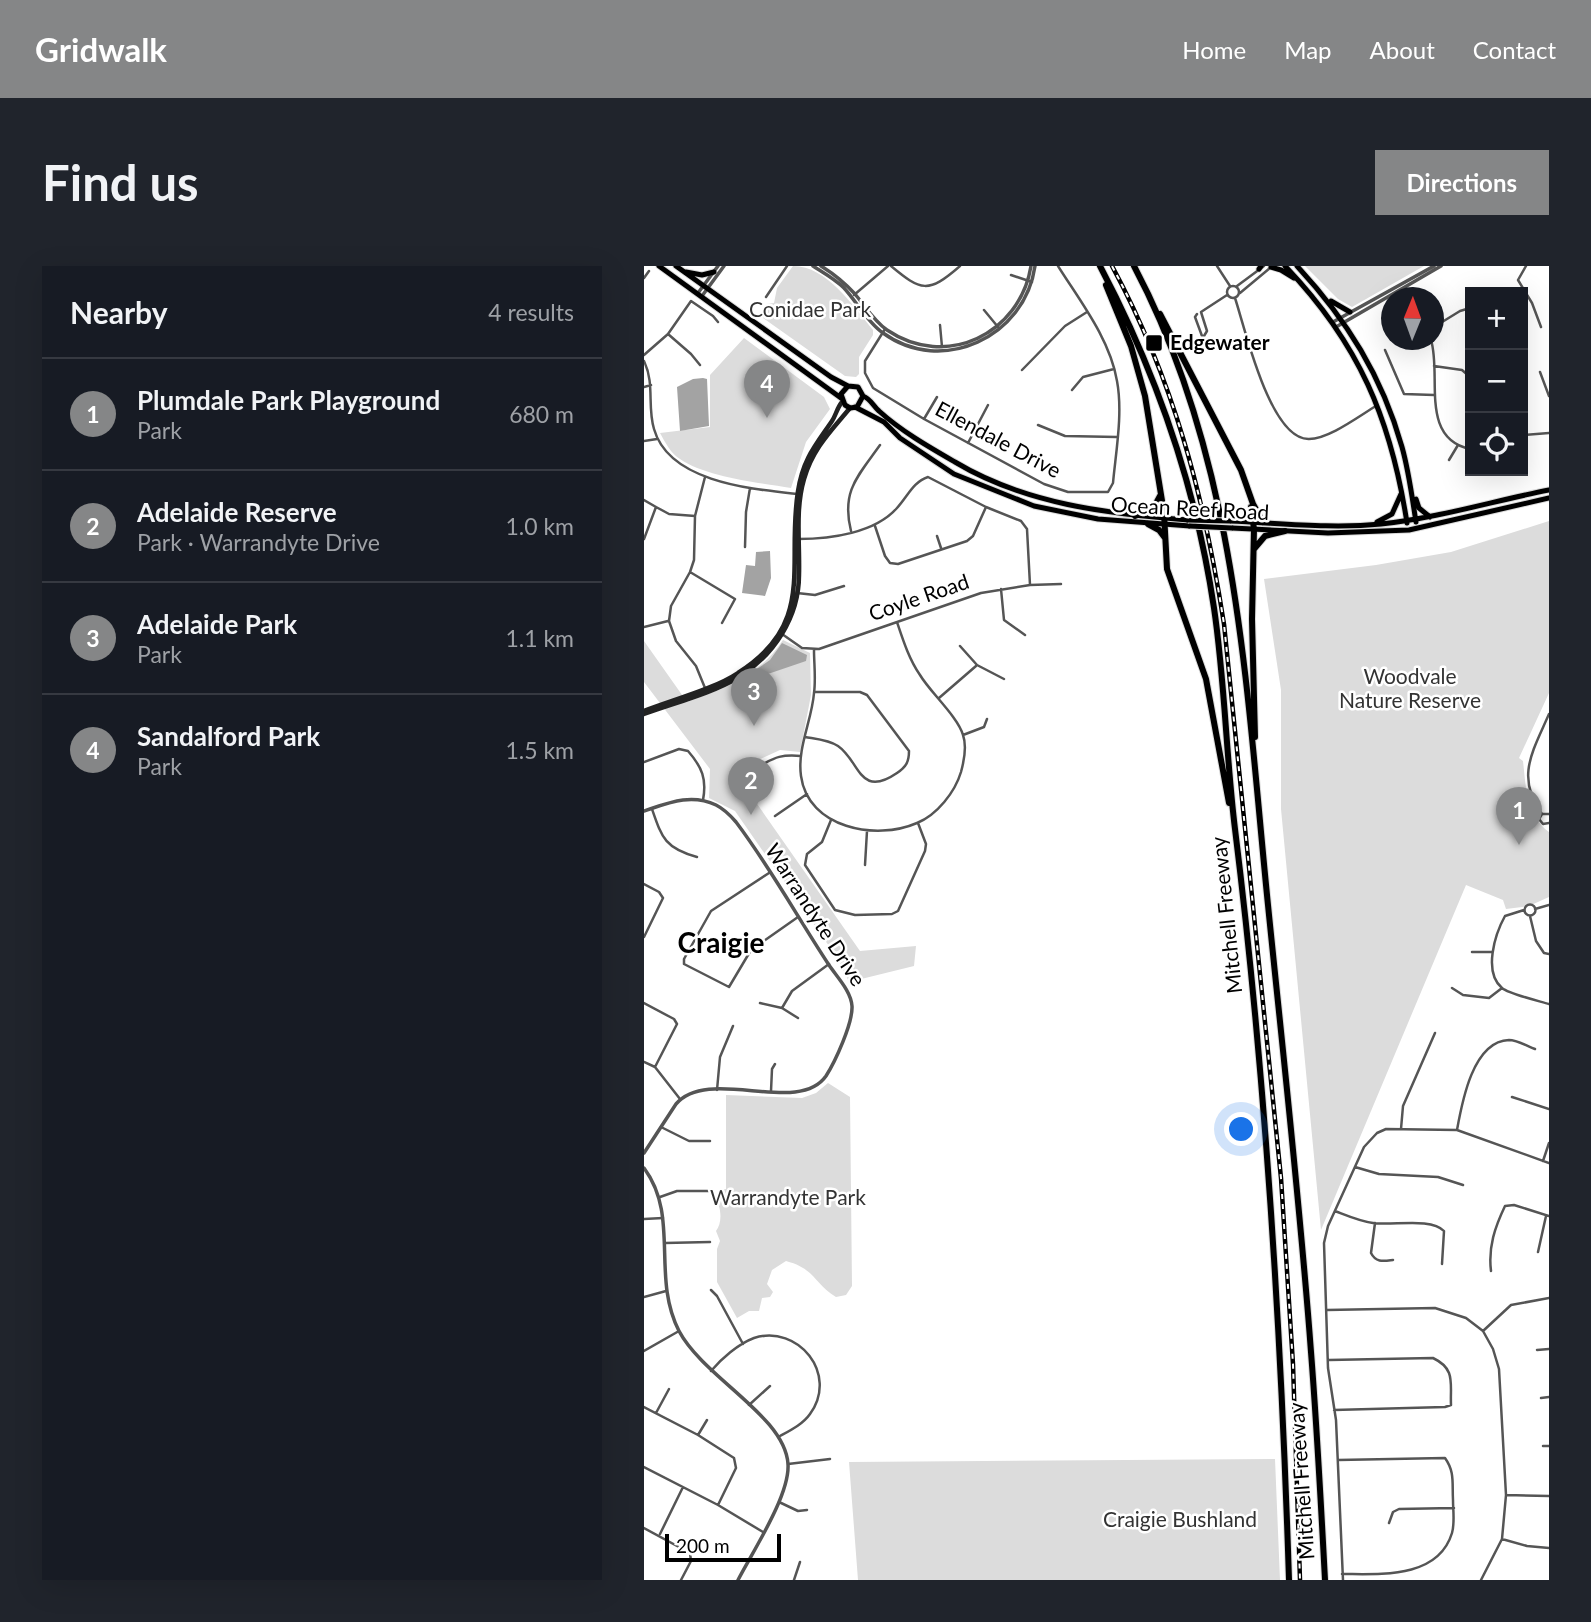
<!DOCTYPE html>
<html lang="en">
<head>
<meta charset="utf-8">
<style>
  body { margin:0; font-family:Lato,sans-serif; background:#20242c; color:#f1f3f6 }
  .controls { position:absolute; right:21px; top:21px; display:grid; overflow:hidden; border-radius:0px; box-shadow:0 7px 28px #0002 }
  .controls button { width:63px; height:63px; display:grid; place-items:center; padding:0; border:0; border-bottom:2px solid #363941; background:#171b24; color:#f1f3f6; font:35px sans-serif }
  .compass { position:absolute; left:737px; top:21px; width:63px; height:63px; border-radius:50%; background:#171b24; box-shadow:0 7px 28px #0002; rotate:1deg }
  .scale { position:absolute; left:21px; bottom:18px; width:116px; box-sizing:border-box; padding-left:7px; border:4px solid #000; border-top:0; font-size:19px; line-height:24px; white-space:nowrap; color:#000; -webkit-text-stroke:5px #fff; paint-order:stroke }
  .you { position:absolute; left:598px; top:864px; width:24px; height:24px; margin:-18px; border:5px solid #fff; border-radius:50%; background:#1a73e8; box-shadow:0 0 0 10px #1a73e833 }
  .badge { display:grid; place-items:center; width:46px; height:46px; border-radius:50%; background:#858687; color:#fff; font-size:23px; font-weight:700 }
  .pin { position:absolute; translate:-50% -58px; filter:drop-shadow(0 2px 4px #0008) }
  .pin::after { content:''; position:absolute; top:37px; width:24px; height:21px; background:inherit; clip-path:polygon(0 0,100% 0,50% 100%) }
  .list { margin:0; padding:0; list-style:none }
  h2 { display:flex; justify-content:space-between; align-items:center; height:91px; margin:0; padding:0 28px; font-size:30px }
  h2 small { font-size:23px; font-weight:400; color:#9ea1a6 }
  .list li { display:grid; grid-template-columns:46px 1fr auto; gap:21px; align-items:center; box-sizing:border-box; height:112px; padding:0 28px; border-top:2px solid #363941 }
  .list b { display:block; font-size:26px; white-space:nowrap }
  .list p { margin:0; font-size:23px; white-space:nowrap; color:#9ea1a6 }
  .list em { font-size:23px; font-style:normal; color:#9ea1a6 }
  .icon { flex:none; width:38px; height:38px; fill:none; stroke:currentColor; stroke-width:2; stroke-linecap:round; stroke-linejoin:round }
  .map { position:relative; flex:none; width:905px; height:1314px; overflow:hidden; border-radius:0px }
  header { display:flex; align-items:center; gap:42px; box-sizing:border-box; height:98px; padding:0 35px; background:#858687; color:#fff }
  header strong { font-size:33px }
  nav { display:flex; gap:38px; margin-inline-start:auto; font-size:24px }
  .intro { display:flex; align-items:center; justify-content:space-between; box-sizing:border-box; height:168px; padding:0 42px }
  h1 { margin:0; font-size:49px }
  .button { padding:18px 32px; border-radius:0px; background:#858687; color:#fff; font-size:24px; font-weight:700 }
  main { display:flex; gap:42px; padding:0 42px }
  aside { flex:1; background:#171b24; border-radius:0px; box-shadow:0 7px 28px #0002 }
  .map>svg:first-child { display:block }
</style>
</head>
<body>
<header>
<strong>Gridwalk</strong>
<nav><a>Home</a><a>Map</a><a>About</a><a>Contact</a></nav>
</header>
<div class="intro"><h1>Find us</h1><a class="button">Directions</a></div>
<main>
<aside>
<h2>Nearby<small>4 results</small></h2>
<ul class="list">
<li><span class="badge">1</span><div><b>Plumdale Park Playground</b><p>Park</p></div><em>680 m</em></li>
<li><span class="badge">2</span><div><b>Adelaide Reserve</b><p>Park · Warrandyte Drive</p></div><em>1.0 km</em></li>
<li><span class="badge">3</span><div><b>Adelaide Park</b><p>Park</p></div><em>1.1 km</em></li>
<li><span class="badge">4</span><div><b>Sandalford Park</b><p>Park</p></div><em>1.5 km</em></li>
</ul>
</aside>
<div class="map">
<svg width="905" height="1314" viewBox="0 0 905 1314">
  <rect width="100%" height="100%" fill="#fff"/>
  <path fill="#dcdcdc" d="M149 0C183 0 209 40 229 64V69L215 91V108L212 111 201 110 115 49 122 38 130 37 133 22Z
    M661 0H780L708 41 694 33Z
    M100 72 180 131 186 143 162 176 147 222C116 217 62 211 36 193 27 188 21 176 16 167L66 161V109Z
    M905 255V427L875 492 879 495C882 521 882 549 905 566V631L885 640 862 643 859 634 822 619 677 964 637 543V424L620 313 732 299 807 286Z
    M139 374 166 387 167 429 156 486 136 484 90 505 216 685 272 680 270 700 205 716 194 693 91 545 65 532 66 503 0 416V375L43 436C82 422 115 410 139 374Z
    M184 817 206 831 208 1020 202 1029 192 1031C170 1018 172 1003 142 995L128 1004 123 1018 129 1026 126 1031 118 1032 115 1045H105L93 1052 73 1016V983L76 975 72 965C79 956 77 940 71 932L75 924 82 923V829L158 832 172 827Z
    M631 1193 636 1314H214L205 1196Z"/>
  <path fill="#a3a3a3" d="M59 112 63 113 65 160 36 165 33 121 49 113Z
    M126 285 127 312 121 330 98 327 102 299 111 300 112 286Z
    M138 377 163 389 162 395 100 416V412L126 394Z"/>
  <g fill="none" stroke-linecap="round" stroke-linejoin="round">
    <defs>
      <path id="primary" d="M15 0 197 132
        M32 0 187 111 204 120 214 121 219 130C227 133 229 140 235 145 257 165 285 181 311 196 381 238 464 248 544 254
        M641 0C715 77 747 153 763 257
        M653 0C703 54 738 110 758 181 765 206 768 231 772 256
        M627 1 637 4 650 12
        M615 3 617 0
        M42 6 58 9 70 6
        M687 35 706 46
        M204 120 197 128 201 139 206 142 213 141 219 130
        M211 141 240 156 256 172 310 208 390 240 454 253 546 260
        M772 233 775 242 786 251
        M586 255C636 257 687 263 737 258 794 252 849 235 905 224
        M733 256 748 248 757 228
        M588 262 684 267 765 264 905 232"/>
      <path id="motorway" d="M456 0C513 108 552 221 570 342 581 416 582 490 591 563 622 813 637 1063 645 1314
        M490 0C594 196 602 422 624 639 639 788 656 937 667 1086 673 1162 677 1238 681 1314
        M462 19 487 80 501 130 520 247 523 303 562 413 585 537
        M516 48 597 204 609 238 619 256
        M607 241 610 263 608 353 611 471
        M491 250 509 243 516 230
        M504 258 515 264 521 272
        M610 283 621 270 641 265"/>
    </defs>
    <use href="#primary" stroke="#dbdbdb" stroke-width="7"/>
    <use href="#motorway" stroke="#dbdbdb" stroke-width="8"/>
    <path stroke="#555" stroke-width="2.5" d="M247 0C277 25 284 28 316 0
      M573 0 586 20
      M882 0 874 14 888 37 897 61
      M367 9 388 16
      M0 12 5 5
      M583 26a6 6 0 1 1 12 0a6 6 0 1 1-12 0Z
      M593 20 620 0
      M761 22 766 32
      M596 27 626 2
      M210 29 244 0
      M122 31 143 0
      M591 32C601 62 626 174 665 173 685 173 715 150 732 140
      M340 44 354 61
      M553 48 551 51 558 70H560L563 65 557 46 583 29
      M296 59 298 81
      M790 61 816 45 826 42
      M241 63 221 95V107L229 122 280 153 400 218 424 226H464L469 217C472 185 479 147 473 115 466 73 436 35 414 0
      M24 68 47 88 56 99
      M787 74C798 109 775 172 826 183
      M741 84 760 128 790 129
      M0 89 24 68 47 35 69 50 74 56
      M0 95C11 118 3 140 10 163 25 216 107 223 153 228
      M790 100 818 104 826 111
      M378 104 421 60 443 46
      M896 106 905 130
      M0 121 7 119
      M428 124 439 111 470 103
      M280 153 293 131
      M394 159 421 170 473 171
      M879 169 905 167
      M0 175 13 173
      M324 177 344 139
      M805 194 814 179
      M61 211 51 250 50 294 46 306 27 340 25 355 32 375 52 400 61 422
      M0 234 12 241
      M231 260 241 290 246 297 254 298 323 275 329 270 342 241
      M207 265C197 225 214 210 236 179
      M293 270 297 282
      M0 273 12 241 25 248 51 250
      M154 273C187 273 231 267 253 242 264 230 269 216 284 211L342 241 377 255 383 263 386 319
      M101 281 102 246 106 222
      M46 306 91 333 78 357
      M357 323 360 354 381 369
      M153 327 171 329 200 320
      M0 361 24 355
      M138 368 158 382 175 383 337 327 386 319 417 318
      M316 380 333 399 360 413
      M170 384C170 398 172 413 170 427 168 454 153 482 157 510 164 562 232 575 273 557 293 549 311 526 317 506 320 495 323 480 319 469 314 451 286 426 276 409 265 393 259 374 253 356
      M295 432 332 400
      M319 469 340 461 343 453
      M161 471C172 473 185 474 194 480 216 495 215 533 253 507 262 501 265 496 265 485L223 429 216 426H170
      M0 496 35 483 44 485C58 501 63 513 59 534
      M102 506C126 497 129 487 157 490
      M8 543C18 572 21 582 53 591
      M898 548C871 511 889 485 905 448
      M905 548H898L895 553 899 558 905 557
      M131 550 163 528
      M187 554 178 576 163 588 161 599 191 644 211 649 248 648 254 645 281 585 282 578 274 557
      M221 599 223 565
      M125 607 67 645 40 693V698L85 721 107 684 154 651
      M0 618 15 626 19 632 0 671
      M880.5 644a5.5 5.5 0 1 1 11 0a5.5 5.5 0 1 1-11 0Z
      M891 643 905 639
      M880 644 861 650C851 668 839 706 858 722 865 728 895 735 905 738
      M886 650 892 675 900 687 905 688
      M828 686H848
      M808 722 819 729 845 732 858 722
      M0 737 30 753 33 758 11 801
      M116 737 138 742 154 752
      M138 742 148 725 185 698
      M0 796 11 801 36 833
      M73 824 76 791 89 760
      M127 825 128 803 131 798
      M868 831 905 843
      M17 861 45 875H66
      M757 863 759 840 791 767
      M813 864C818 836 829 775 865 774 873 774 883 780 891 783
      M899 895 905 877
      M711 901 735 908 794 911 819 919
      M16 931 33 925H66
      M691 945C704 950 715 955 729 957 748 960 787 951 800 965L798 998
      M0 953 19 952
      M731 957 727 987C732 997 740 995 749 994
      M21 977 66 976
      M894 986 902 950
      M847 1005C844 981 851 961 861 940L870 939 905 950
      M67 1024 73 1030 99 1078
      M0 1031 22 1025
      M683 1044 791 1042 822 1052 839 1065 849 1083 855 1103 862 1229 858 1273 837 1314
      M839 1065 867 1039 905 1032
      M893 1084 905 1083
      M0 1085 35 1065
      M685 1094 789 1092C812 1103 806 1117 807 1139L801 1141 690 1144
      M67 1105C77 1093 94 1078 110 1072 154 1058 195 1108 166 1148 159 1158 147 1164 136 1170
      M897 1132 905 1131
      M105 1139 126 1120
      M0 1141 54 1169 90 1192 92 1202 74 1239
      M12 1147 25 1123
      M54 1169 63 1154
      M899 1180H905
      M694 1194 801 1192C811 1206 808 1217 809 1234 809 1244 811 1257 808 1267 794 1313 736 1308 698 1308
      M144 1198 186 1193
      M0 1201 74 1239 119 1266
      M862 1229 905 1230
      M135 1236 154 1245 163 1244
      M745 1257 749 1246 755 1243 810 1242
      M0 1262 46 1287 47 1295 37 1314
      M16 1268 39 1221
      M858 1273 883 1280 905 1282
      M150 1314 156 1296
      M699 1314 692 1154 684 1102 680 977 684 960 720 881 733 867 742 863 813 864 905 897"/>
    <path stroke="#555" stroke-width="3.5" d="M169 0C180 7 191 13 200 22 213 36 223 56 239 67 298 110 381 71 391 0
      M177 0C190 8 201 17 211 28 221 40 230 55 243 64 302 104 376 68 387 0
      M54 27 74 0
      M58 30 80 0
      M689 56 790 0
      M692 61 797 0
      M0 545C24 537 47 527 72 539 80 543 86 549 92 556 126 601 154 652 185 699 193 711 207 725 208 740 209 757 191 796 182 810 154 850 65 800 32 838L0 887
      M0 902C36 950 7 1011 35 1065 60 1112 141 1150 144 1198 146 1229 109 1285 94 1314"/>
    <path stroke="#222" stroke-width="4.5" d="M0 445C28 434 70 423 94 407 173 357 142 300 154 225 159 193 171 180 188 155 192 149 193 142 198 136
      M0 448C30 437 69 427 95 411 130 389 155 351 155 309 156 277 151 244 160 213 169 182 187 165 206 142"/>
    <use href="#primary" stroke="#000" stroke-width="5"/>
    <use href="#motorway" stroke="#000" stroke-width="6"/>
    <defs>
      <path id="rail" d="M468 0C530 115 560 230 580 358L637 912 649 1098 656 1314"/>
    </defs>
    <use href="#rail" stroke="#000" stroke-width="4.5"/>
    <use href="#rail" stroke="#fff" stroke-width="2" stroke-dasharray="5" stroke-linecap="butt"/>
    <defs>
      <path id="primary-bridge" d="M544 254 586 255
        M546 260 588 262"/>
    </defs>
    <use href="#primary-bridge" stroke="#dbdbdb" stroke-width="7" stroke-linecap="butt"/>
    <use href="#primary-bridge" stroke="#000" stroke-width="5"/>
  </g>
  <rect fill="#000" stroke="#fff" stroke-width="2.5" x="501" y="68" width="18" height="18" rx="3.5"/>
  <g text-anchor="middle" stroke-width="5" stroke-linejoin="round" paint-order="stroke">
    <g font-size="21" fill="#333" stroke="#fff">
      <text x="166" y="51">Conidae Park</text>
      <text x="766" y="418">Woodvale<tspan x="766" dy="24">Nature Reserve</tspan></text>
      <text x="144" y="939">Warrandyte Park</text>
      <text x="536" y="1261">Craigie Bushland</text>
    </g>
    <g font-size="21" font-weight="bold" fill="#000" stroke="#fff" text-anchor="start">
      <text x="526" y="84">Edgewater</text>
    </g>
    <g font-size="21" fill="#000" stroke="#fff">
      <text transform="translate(354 174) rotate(28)" y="7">Ellendale Drive</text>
      <text transform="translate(546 243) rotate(3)" y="7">Ocean Reef Road</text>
      <text transform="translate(275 332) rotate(-19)" y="7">Coyle Road</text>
      <text transform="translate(171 649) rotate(57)" y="7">Warrandyte Drive</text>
      <text transform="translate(583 649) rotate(-96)" y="7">Mitchell Freeway</text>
      <text transform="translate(658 1215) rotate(-94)" y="7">Mitchell Freeway</text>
    </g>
    <g font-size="28" font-weight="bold" fill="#000" stroke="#fff">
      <text x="77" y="687">Craigie</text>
    </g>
  </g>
</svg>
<div class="controls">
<button>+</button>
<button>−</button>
<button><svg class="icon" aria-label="locate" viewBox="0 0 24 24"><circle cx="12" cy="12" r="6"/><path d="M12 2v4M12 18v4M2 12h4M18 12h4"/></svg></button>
</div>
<svg class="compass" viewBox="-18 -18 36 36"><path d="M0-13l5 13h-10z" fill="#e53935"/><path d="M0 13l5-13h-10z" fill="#9ea1a6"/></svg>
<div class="scale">200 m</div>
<div class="you"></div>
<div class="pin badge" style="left:875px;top:579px">1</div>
<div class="pin badge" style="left:107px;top:549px">2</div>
<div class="pin badge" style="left:110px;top:460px">3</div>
<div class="pin badge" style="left:123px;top:152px">4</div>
</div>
</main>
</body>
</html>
